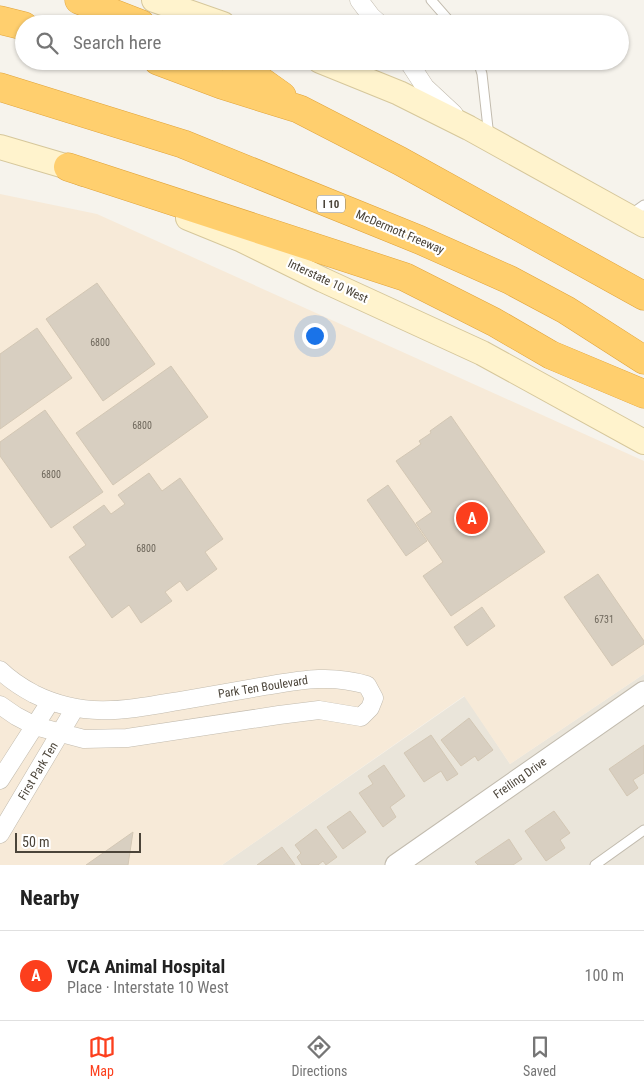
<!DOCTYPE html>
<html lang="en">
<head>
<meta charset="utf-8">
<style>
  body { margin:0; font-family:"Roboto Condensed",sans-serif; background:#f6f6f6; color:#222 }
  .scale { position:absolute; left:15px; bottom:12px; width:126px; box-sizing:border-box; padding-left:5px; border:2px solid #4b4439; border-top:0; font-size:14px; line-height:18px; white-space:nowrap; color:#4b4439; -webkit-text-stroke:4px #fff; paint-order:stroke }
  .you { position:absolute; left:314px; top:335px; width:18px; height:18px; margin:-12px; border:4px solid #fff; border-radius:50%; background:#1a73e8; box-shadow:0 0 0 8px #1a73e833 }
  .badge { display:grid; place-items:center; width:32px; height:32px; border-radius:50%; background:#fc3f1d; color:#fff; font-size:16px; font-weight:700 }
  .pin { position:absolute; translate:-50% -50%; border:2px solid #fff; box-shadow:0 1px 5px #0006 }
  .list { margin:0; padding:0; list-style:none }
  h2 { display:flex; justify-content:space-between; align-items:center; height:65px; margin:0; padding:0 20px; font-size:21px }
  h2 small { font-size:16px; font-weight:400; color:#767676 }
  .list li { display:grid; grid-template-columns:32px 1fr auto; gap:15px; align-items:center; box-sizing:border-box; height:90px; padding:0 20px; border-top:1px solid #e0e0e0 }
  .list b { display:block; font-size:19px; white-space:nowrap }
  .list p { margin:0; font-size:16px; white-space:nowrap; color:#767676 }
  .list em { font-size:16px; font-style:normal; color:#767676 }
  .icon { flex:none; width:28px; height:28px; fill:none; stroke:currentColor; stroke-width:2; stroke-linecap:round; stroke-linejoin:round }
  .map { position:relative; flex:none; width:644px; height:865px; overflow:hidden }
  .search { position:absolute; background:#fff; box-shadow:0 1px 4px #0004; left:15px; right:15px; top:15px; height:55px; display:flex; align-items:center; gap:12px; box-sizing:border-box; padding:0 18px; border-radius:28px; color:#767676; font-size:19px }
  .sheet { height:155px; background:#fff }
  nav { display:flex; justify-content:space-around; align-items:center; box-sizing:border-box; height:70px; border-top:1px solid #e0e0e0; background:#fff; font-size:14px; color:#767676 }
  nav a { display:grid; justify-items:center; gap:2px }
  nav .on { color:#fc3f1d }
  .map>svg:first-child { display:block }
</style>
</head>
<body>
<div class="map">
<svg width="644" height="865" viewBox="0 0 644 865">
  <rect width="100%" height="100%" fill="#f6f3ec"/>
  <path fill="#eae5da" d="M644 674V865H222L465 696 510 764Z"/>
  <path fill="#f7ead8" d="M0 194 97 214 644 461V674L510 764 464 696 222 865H0Z"/>
  <path fill="#d8cfc1" stroke="#d3c7b4" d="M97 283 155 364 103 401 46 319Z
    M37 328 72 378 0 429V354Z
    M171 366 208 417 113 485 76 433Z
    M45 410 103 492 51 528 0 456V442Z
    M451 416 545 552 451 616 423 576 443 562 416 523 432 512 396 461 421 444 419 441 431 433 430 431Z
    M149 473 162 491 180 478 223 539 205 552 217 569 187 591 180 581 165 592 172 601 141 623 129 605 112 618 69 557 86 545 73 527 104 505 111 514 125 504 118 495Z
    M388 485 427 541 406 556 367 500Z
    M598 574 644 641V644L612 666 564 597Z
    M482 607 495 626 467 646 454 627Z
    M469 718 493 750 478 761 475 756 461 766 441 740Z
    M431 735 458 774 447 781 441 771 424 782 404 753Z
    M644 745V773L633 780 638 788 627 796 609 769Z
    M384 765 405 796 390 807 396 817 383 827 359 793 373 784 368 776Z
    M350 811 366 832 343 849 327 827Z
    M554 811 570 833 560 840 565 848 546 861 525 831Z
    M316 829 337 857 326 865 323 861 318 865H302L297 857 301 853 295 845Z
    M133 832 128 865H86Z
    M509 839 522 859 513 865H478L475 862Z
    M282 847 295 865H257Z"/>
  <g fill="none" stroke-linecap="round" stroke-linejoin="round">
    <defs>
      <path id="service" d="M431 0 452 24
        M478 61 482 74 489 137
        M630 215 644 205
        M595 865 644 830"/>
      <path id="minor" d="M359 0 371 16 380 24
        M408 61 425 87 454 114
        M0 670C10 680 21 687 34 694 85 719 126 710 179 701 208 696 237 691 265 686 301 680 331 674 367 685L374 698 370 708 361 717 319 710 279 715 127 738 84 739 35 726 16 716 0 705
        M0 780 50 702
        M0 834 75 708"/>
      <path id="tertiary" d="M396 865 644 692"/>
      <path id="secondary" d="M154 0 223 24
        M320 61 399 93 469 128 644 225
        M0 147 68 167 84 174
        M188 218 242 240 323 280 482 353 644 442"/>
      <path id="motorway" d="M79 0 141 24
        M0 20 24 26
        M158 61 222 85 299 109 400 161 644 296
        M233 61 282 96
        M0 87 183 144 420 240 510 280 566 310 644 360
        M68 167 405 277 494 322 551 355 644 394"/>
    </defs>
    <use href="#service" stroke="#c2bbae" stroke-width="11"/>
    <use href="#minor" stroke="#c2bbae" stroke-width="19"/>
    <use href="#tertiary" stroke="#c2bbae" stroke-width="23"/>
    <use href="#secondary" stroke="#d6c79b" stroke-width="26"/>
    <use href="#motorway" stroke="#e0a43c" stroke-width="29"/>
    <use href="#service" stroke="#fff" stroke-width="9"/>
    <use href="#minor" stroke="#fff" stroke-width="18"/>
    <use href="#tertiary" stroke="#fff" stroke-width="21"/>
    <use href="#secondary" stroke="#fff3cd" stroke-width="24"/>
    <use href="#motorway" stroke="#ffcf6e" stroke-width="28"/>
  </g>
  <g text-anchor="middle" stroke-width="4.5" stroke-linejoin="round" paint-order="stroke">
    <g font-size="10" fill="#6e675b">
      <text x="100" y="346">6800</text>
      <text x="142" y="429">6800</text>
      <text x="51" y="478">6800</text>
      <text x="146" y="552">6800</text>
      <text x="604" y="623">6731</text>
    </g>
    <rect fill="#fff" stroke="#817c74" stroke-width="1" x="317" y="195.5" width="28" height="17" rx="4"/>
    <g font-size="11" font-weight="bold" fill="#4b4439">
      <text x="331" y="208">I 10</text>
    </g>
    <g font-size="12" fill="#4b4439" stroke="#fff">
      <text transform="translate(400 232) rotate(23)" y="4">McDermott Freeway</text>
      <text transform="translate(328 281) rotate(25)" y="4">Interstate 10 West</text>
      <text transform="translate(263 687) rotate(-9)" y="4">Park Ten Boulevard</text>
      <text transform="translate(38 771) rotate(-59)" y="4">First Park Ten</text>
      <text transform="translate(520 778) rotate(-35)" y="4">Freiling Drive</text>
    </g>
  </g>
</svg>
<div class="scale">50 m</div>
<div class="you"></div>
<div class="pin badge" style="left:472px;top:518px">A</div>
<div class="search"><svg class="icon" aria-label="search" viewBox="0 0 24 24"><circle cx="10" cy="10" r="6"/><path d="M15 15l6 6"/></svg>Search here</div>
</div>
<section class="sheet">
<h2>Nearby<small></small></h2>
<ul class="list">
<li><span class="badge">A</span><div><b>VCA Animal Hospital</b><p>Place · Interstate 10 West</p></div><em>100 m</em></li>
</ul>
</section>
<nav>
<a class="on"><svg class="icon" aria-label="map" viewBox="0 0 24 24"><path d="M3 6l6-2 6 2 6-2v14l-6 2-6-2-6 2zM9 4v14M15 6v14"/></svg>Map</a>
<a><svg class="icon" aria-label="directions" viewBox="0 0 24 24"><path d="M12 3l9 9-9 9-9-9zM9 14v-3h6M13 9l2 2-2 2"/></svg>Directions</a>
<a><svg class="icon" aria-label="saved" viewBox="0 0 24 24"><path d="M7 4h10v16l-5-4-5 4z"/></svg>Saved</a>
</nav>
</body>
</html>
